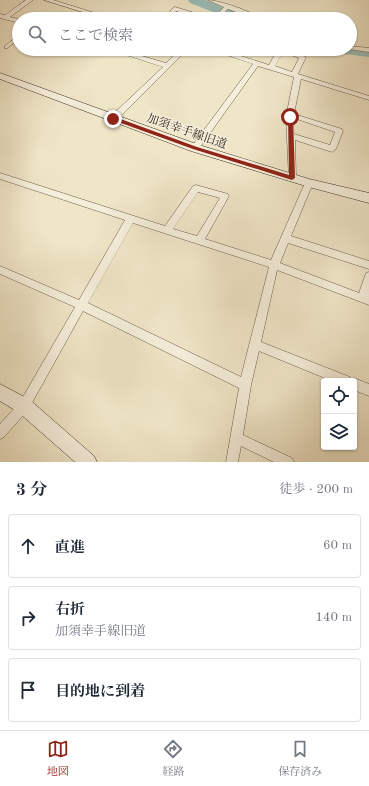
<!DOCTYPE html>
<html lang="ja">
<head>
<meta charset="utf-8">
<style>
  body { margin:0; font-family:"Old Standard TT","Noto Serif JP",serif; background:#f6f6f7; color:#1f2937 }
  .controls { position:absolute; right:12px; bottom:12px; display:grid; overflow:hidden; border-radius:4px; box-shadow:0 1px 3px #0004 }
  .controls button { width:36px; height:36px; display:grid; place-items:center; padding:0; border:0; border-bottom:1px solid #e0e1e3; background:#fff; color:#1f2937; font:20px sans-serif }
  .stop { position:absolute; width:12px; height:12px; margin:-9px; border:3px solid #8f2418; border-radius:50%; background:#fff }
  .stop.end { background:#8f2418; border-color:#fff; box-shadow:0 1px 4px #0008 }
  .list { margin:0; padding:0; list-style:none }
  h2 { display:flex; justify-content:space-between; align-items:center; height:52px; margin:0; padding:0 16px; font-size:17px }
  h2 small { font-size:13px; font-weight:400; color:#747a83 }
  .list li { display:grid; grid-template-columns:26px 1fr auto; gap:12px; align-items:center; box-sizing:border-box; height:64px; margin:0 8px 8px; padding:0 8px; border:1px solid #e0e1e3; border-radius:4px }
  .list b { display:block; font-size:15px; white-space:nowrap }
  .list p { margin:0; font-size:13px; white-space:nowrap; color:#747a83 }
  .list em { font-size:13px; font-style:normal; color:#747a83 }
  .icon { flex:none; width:22px; height:22px; fill:none; stroke:currentColor; stroke-width:2; stroke-linecap:round; stroke-linejoin:round }
  .map { position:relative; flex:none; width:369px; height:462px; overflow:hidden }
  .search { position:absolute; background:#fff; box-shadow:0 1px 3px #0004; left:12px; right:12px; top:12px; height:44px; display:flex; align-items:center; gap:10px; box-sizing:border-box; padding:0 14px; border-radius:22px; color:#747a83; font-size:15px }
  .sheet { height:268px; background:#fff }
  nav { display:flex; justify-content:space-around; align-items:center; box-sizing:border-box; height:56px; border-top:1px solid #e0e1e3; background:#fff; font-size:11px; color:#747a83 }
  nav a { display:grid; justify-items:center; gap:2px }
  nav .on { color:#8f2418 }
  .map>svg:first-child { display:block }
</style>
</head>
<body>
<div class="map">
<svg width="369" height="462" viewBox="0 0 369 462">
  <rect width="100%" height="100%" fill="#efe5c7"/>
  <filter id="stains"><feTurbulence type="fractalNoise" baseFrequency=".005" numOctaves="4"/><feColorMatrix values="0 0 0 0 .2 0 0 0 0 .09 0 0 0 0 .02 0 0 0 .5 -.17"/></filter>
  <radialGradient id="worn" r=".72"><stop offset=".6" stop-color="#630" stop-opacity="0"/><stop offset="1" stop-color="#630" stop-opacity=".3"/></radialGradient>
  <g fill="none" stroke-linecap="round" stroke-linejoin="round">
    <path fill="#9abeba" fill-rule="evenodd" d="M188 0H205L248 16 250 19H231L190 3Z
      M350 46 369 49V57L338 53 333 52 331 49H350Z"/>
    <defs>
      <path id="lane" d="M6 47 19 37"/>
      <path id="street" d="M26 0H33L10 17 19 19V23L0 18V14L5 15Z
        M44 0H53L114 19H105Z
        M208 0C219 0 253 12 262 19H254L228 9 218 19H212L224 7Z
        M175 7 211 18 212 19H203L176 11 170 19H164L173 8Z
        M350 46 369 48V52L348 49H350Z
        M108 49H118L166 63 181 49H188L116 121H110V117L163 67Z
        M209 49H219L269 65 278 49H287L306 57 298 74 369 96V100L301 79 294 114 342 129 343 131 336 149 332 152 295 140 296 178 295 180H289L286 117 294 77 258 66 198 150H192L191 148 192 146 253 64ZM283 52 299 58 292 72 275 66ZM294 118 335 132 330 145 294 134Z
        M0 173 165 226 193 186 196 185 228 194 229 196 205 239 271 260 305 183 309 180 312 181 313 183 291 236 369 261V269L288 243 280 263 359 293 366 273 369 272V305L277 270 261 342 350 377 351 380 354 378 369 384V396L354 390V381H332L259 351 251 385 243 435 292 458 294 462H274L241 446 238 462H226L239 388 83 311 28 410 4 437 0 439V424L20 402 75 307 0 274V266L79 300 125 220 0 179ZM198 192 220 198 197 236 173 229ZM133 223 269 267 241 377 88 303Z"/>
      <path id="secondary" d="M0 73 199 145 309 179 369 193V203L309 187 191 151 0 79Z
        M0 384 30 400 94 456 97 462H75L18 412 0 401Z"/>
    </defs>
    <use href="#lane" stroke="#685946" stroke-width="4"/>
    <use href="#street" stroke="#685946" stroke-width="1"/>
    <use href="#secondary" stroke="#3b2a1b" stroke-width="1"/>
    <use href="#lane" stroke="#f5eedb" stroke-width="3"/>
    <use href="#street" fill="#f5eedb" fill-rule="evenodd"/>
    <use href="#secondary" fill="#f5eedb" fill-rule="evenodd"/>
  </g>
  <path fill="#8f2418" d="M288 116 293 117 295 178 292 180 193 149 110 119 115 117 197 147 289 175Z"/>
  <g text-anchor="middle" stroke-width="3" stroke-linejoin="round" paint-order="stroke">
    <g font-size="12" fill="#3b2a1b" stroke="#f5eedb">
      <text transform="translate(187 131) rotate(19)" y="4">加須幸手線旧道</text>
    </g>
  </g>
  <rect width="100%" height="100%" filter="url(#stains)"/>
  <rect width="100%" height="100%" fill="url(#worn)"/>
</svg>
<div class="controls">
<button><svg class="icon" aria-label="locate" viewBox="0 0 24 24"><circle cx="12" cy="12" r="6"/><path d="M12 2v4M12 18v4M2 12h4M18 12h4"/></svg></button>
<button><svg class="icon" aria-label="layers" viewBox="0 0 24 24"><path d="M12 4l9 5-9 5-9-5zM3 14l9 5 9-5"/></svg></button>
</div>
<div class="stop" style="left:290px;top:117px"></div>
<div class="stop end" style="left:113px;top:119px"></div>
<div class="search"><svg class="icon" aria-label="search" viewBox="0 0 24 24"><circle cx="10" cy="10" r="6"/><path d="M15 15l6 6"/></svg>ここで検索</div>
</div>
<section class="sheet">
<h2>3 分<small>徒歩 · 200 m</small></h2>
<ul class="list">
<li><svg class="icon" aria-label="ahead" viewBox="0 0 24 24"><path d="M12 20V5M6 11l6-6 6 6"/></svg><div><b>直進</b></div><em>60 m</em></li>
<li><svg class="icon" aria-label="right" viewBox="0 0 24 24"><path d="M7 20v-9h11M14 6l5 5-5 5"/></svg><div><b>右折</b><p>加須幸手線旧道</p></div><em>140 m</em></li>
<li><svg class="icon" aria-label="arrive" viewBox="0 0 24 24"><path d="M6 21V4h12l-3 4 3 4H6"/></svg><div><b>目的地に到着</b></div></li>
</ul>
</section>
<nav>
<a class="on"><svg class="icon" aria-label="map" viewBox="0 0 24 24"><path d="M3 6l6-2 6 2 6-2v14l-6 2-6-2-6 2zM9 4v14M15 6v14"/></svg>地図</a>
<a><svg class="icon" aria-label="directions" viewBox="0 0 24 24"><path d="M12 3l9 9-9 9-9-9zM9 14v-3h6M13 9l2 2-2 2"/></svg>経路</a>
<a><svg class="icon" aria-label="saved" viewBox="0 0 24 24"><path d="M7 4h10v16l-5-4-5 4z"/></svg>保存済み</a>
</nav>
</body>
</html>
